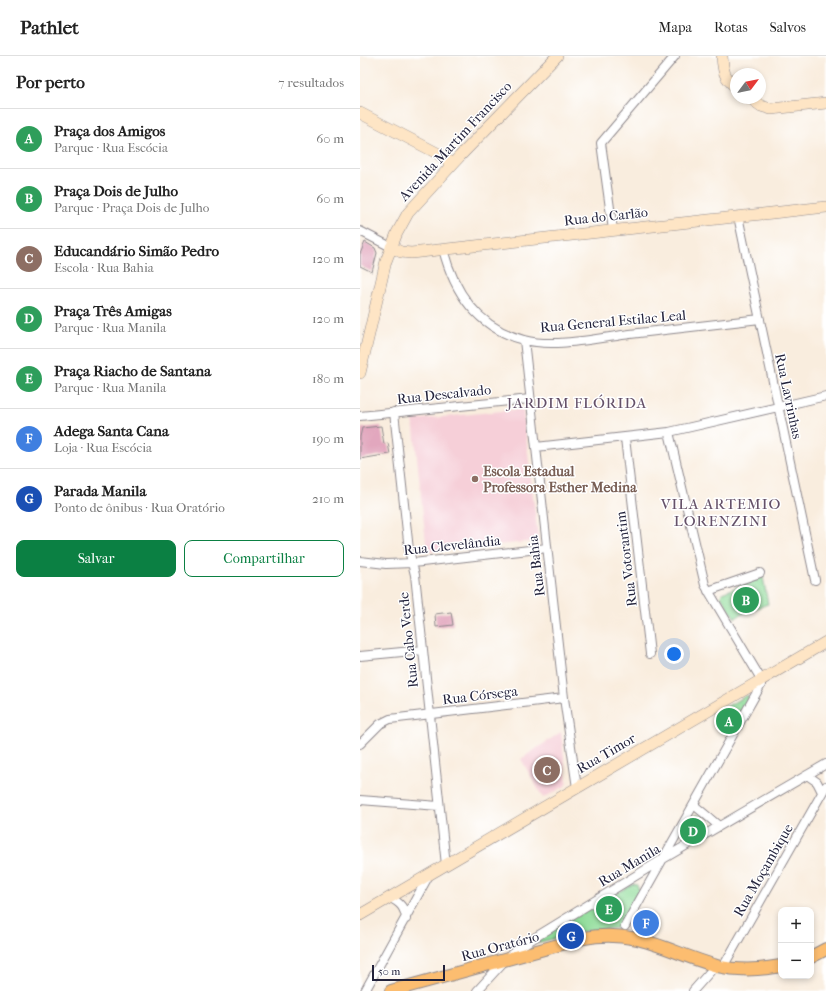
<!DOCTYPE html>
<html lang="pt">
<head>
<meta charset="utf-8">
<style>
  body { margin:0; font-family:"IM FELL French Canon",serif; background:#f6f6f6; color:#222 }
  .controls { position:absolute; right:12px; bottom:12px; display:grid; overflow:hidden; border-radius:8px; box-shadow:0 2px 6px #0003 }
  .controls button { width:36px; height:36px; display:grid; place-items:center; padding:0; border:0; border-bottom:1px solid #e0e0e0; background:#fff; color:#222; font:20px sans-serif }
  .compass { position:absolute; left:370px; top:12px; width:36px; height:36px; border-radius:50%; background:#fff; box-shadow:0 2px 6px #0003; rotate:58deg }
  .scale { position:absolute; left:12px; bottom:10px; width:73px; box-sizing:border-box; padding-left:4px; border:2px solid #22223b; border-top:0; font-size:11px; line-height:14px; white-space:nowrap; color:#22223b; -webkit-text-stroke:3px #fff; paint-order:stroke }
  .you { position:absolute; left:314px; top:598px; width:14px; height:14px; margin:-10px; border:3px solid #fff; border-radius:50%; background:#1a73e8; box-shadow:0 0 0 6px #1a73e833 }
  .badge { display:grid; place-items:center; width:26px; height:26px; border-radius:50%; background:#0b8043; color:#fff; font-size:13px; font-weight:700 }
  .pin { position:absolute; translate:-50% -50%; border:2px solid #fff; box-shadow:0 1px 4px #0006 }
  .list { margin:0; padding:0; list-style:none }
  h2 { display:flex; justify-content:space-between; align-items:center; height:52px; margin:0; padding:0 16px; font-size:17px }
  h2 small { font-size:13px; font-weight:400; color:#767676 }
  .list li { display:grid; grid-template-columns:26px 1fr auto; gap:12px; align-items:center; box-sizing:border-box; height:60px; padding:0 16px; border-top:1px solid #e0e0e0 }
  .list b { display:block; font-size:15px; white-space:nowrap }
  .list p { margin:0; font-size:13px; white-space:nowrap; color:#767676 }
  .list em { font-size:13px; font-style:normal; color:#767676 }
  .actions { display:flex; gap:8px; padding:12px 16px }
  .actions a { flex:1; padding:9px 0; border:1px solid #0b8043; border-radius:8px; text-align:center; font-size:14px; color:#0b8043 }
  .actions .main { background:#0b8043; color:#fff }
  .map { position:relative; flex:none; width:466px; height:935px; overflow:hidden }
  header { display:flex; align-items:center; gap:24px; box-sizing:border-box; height:56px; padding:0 20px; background:#fff; border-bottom:1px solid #e0e0e0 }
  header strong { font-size:19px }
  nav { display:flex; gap:22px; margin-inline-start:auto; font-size:14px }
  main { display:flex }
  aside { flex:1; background:#fff }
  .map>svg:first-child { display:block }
</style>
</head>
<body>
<header>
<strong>Pathlet</strong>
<nav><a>Mapa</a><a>Rotas</a><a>Salvos</a></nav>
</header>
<main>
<aside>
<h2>Por perto<small>7 resultados</small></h2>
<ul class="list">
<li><span class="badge" style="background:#2e9e5b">A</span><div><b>Praça dos Amigos</b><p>Parque · Rua Escócia</p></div><em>60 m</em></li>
<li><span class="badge" style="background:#2e9e5b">B</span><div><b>Praça Dois de Julho</b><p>Parque · Praça Dois de Julho</p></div><em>60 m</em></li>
<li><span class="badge" style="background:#8d6e63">C</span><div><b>Educandário Simão Pedro</b><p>Escola · Rua Bahia</p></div><em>120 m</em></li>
<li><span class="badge" style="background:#2e9e5b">D</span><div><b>Praça Três Amigas</b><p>Parque · Rua Manila</p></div><em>120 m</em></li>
<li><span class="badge" style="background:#2e9e5b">E</span><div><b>Praça Riacho de Santana</b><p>Parque · Rua Manila</p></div><em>180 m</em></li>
<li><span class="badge" style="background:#3f7fe0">F</span><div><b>Adega Santa Cana</b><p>Loja · Rua Escócia</p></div><em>190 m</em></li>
<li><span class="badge" style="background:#1a4fb4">G</span><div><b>Parada Manila</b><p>Ponto de ônibus · Rua Oratório</p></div><em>210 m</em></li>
</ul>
<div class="actions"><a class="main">Salvar</a><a>Compartilhar</a></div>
</aside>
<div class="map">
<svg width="466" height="935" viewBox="0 0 466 935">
  <rect width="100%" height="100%" fill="#fff"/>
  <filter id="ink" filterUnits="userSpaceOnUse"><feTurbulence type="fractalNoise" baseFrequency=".025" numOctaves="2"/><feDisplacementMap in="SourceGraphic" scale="8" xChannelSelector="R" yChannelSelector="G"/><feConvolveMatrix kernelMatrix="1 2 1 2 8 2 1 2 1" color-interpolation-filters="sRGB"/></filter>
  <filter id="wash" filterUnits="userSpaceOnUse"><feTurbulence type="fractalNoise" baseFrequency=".012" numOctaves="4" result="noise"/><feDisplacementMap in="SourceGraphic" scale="16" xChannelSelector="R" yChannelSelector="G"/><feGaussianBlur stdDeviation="0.9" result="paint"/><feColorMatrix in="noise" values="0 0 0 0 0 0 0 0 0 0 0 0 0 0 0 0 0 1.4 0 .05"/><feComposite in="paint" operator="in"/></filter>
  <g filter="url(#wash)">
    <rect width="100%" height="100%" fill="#f9edde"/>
    <path fill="#f6cfd8" d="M161 353 163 355 178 482 176 485 67 496 53 364Z
      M201 676 207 725 205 730 183 742 161 703Z"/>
    <path fill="#8fdc99" stroke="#587f6a" d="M403 521 408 548 386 556 375 562 361 541 362 537Z
      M387 639 389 641 369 675 357 656Z
      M337 758 348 768 325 782Z
      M273 828 277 829 279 835 257 872 226 875 176 887 177 883Z"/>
    <g id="blocks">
      <path fill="#e2a7be" d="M5 186 15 192 17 197 12 216 0 210V198Z
        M21 370 24 388 28 387 30 398 0 403V381L2 372Z
        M91 556 93 569 76 571 75 558Z"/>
    </g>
  </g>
  <g filter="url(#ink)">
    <use href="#blocks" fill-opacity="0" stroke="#8e888c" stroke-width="1"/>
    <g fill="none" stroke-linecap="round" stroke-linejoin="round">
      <defs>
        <path id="street" d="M378 160 455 524
          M253 174 241 87 315 0
          M0 175 31 191
          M83 193C94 236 118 272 164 284 194 292 239 282 270 278 313 273 357 268 400 263
          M164 284 204 642 217 732
          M34 356 49 494 55 519 86 809
          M0 360 170 343
          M265 382 290 598
          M176 391 309 376 466 340
          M0 505 26 508 53 507 187 492
          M348 535 400 517
          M0 600 63 594
          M0 688 20 668 30 663 204 642
          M447 719 457 726 462 736
          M0 744 79 750
          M334 749 359 770
          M30 842C40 846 45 852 46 863
          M265 870 401 629V623L395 613 345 529 309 376
          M363 911 466 730
          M5 935 69 819
          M117 935 149 900 161 890 303 803 466 708
          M333 935 356 909"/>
        <path id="secondary" d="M362 0C363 15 364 22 376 31
          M390 42 401 50 411 53 466 47
          M0 57 77 97 92 108
          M31 191 41 196 51 197 466 151
          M0 317 26 205 37 177 48 157 100 100 197 0
          M0 859 466 586"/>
        <path id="primary" d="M451 901 466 893
          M31 935 224 882C278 872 309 897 357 910 378 915 400 914 421 910"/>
      </defs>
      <use href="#street" stroke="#8e888c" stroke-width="10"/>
      <use href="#secondary" stroke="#8e888c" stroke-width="12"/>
      <use href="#primary" stroke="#8e888c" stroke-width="14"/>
      <use href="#street" stroke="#fff" stroke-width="8"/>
      <use href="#secondary" stroke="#fee5c5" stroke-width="11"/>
      <use href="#primary" stroke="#fcbd6f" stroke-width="12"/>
    </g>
  </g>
  <circle fill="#8d6e63" stroke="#fff" stroke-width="1.5" cx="115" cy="423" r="4"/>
  <g text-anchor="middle" stroke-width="3" stroke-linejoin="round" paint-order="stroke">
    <g font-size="14" fill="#22223b" stroke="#fff">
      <text transform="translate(95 85) rotate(-47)" y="5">Avenida Martim Francisco</text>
      <text transform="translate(246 160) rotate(-6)" y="5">Rua do Carlão</text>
      <text transform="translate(253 265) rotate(-5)" y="5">Rua General Estilac Leal</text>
      <text transform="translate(84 338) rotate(-6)" y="5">Rua Descalvado</text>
      <text transform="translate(429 340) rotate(78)" y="5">Rua Lavrinhas</text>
      <text transform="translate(92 489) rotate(-6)" y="5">Rua Clevelândia</text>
      <text transform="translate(266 503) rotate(-97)" y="5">Rua Votorantim</text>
      <text transform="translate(176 510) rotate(-97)" y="5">Rua Bahia</text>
      <text transform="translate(48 584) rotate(-96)" y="5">Rua Cabo Verde</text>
      <text transform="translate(120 639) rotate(-7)" y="5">Rua Córsega</text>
      <text transform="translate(246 697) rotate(-30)" y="5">Rua Timor</text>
      <text transform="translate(269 809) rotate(-31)" y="5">Rua Manila</text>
      <text transform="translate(403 814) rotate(-60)" y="5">Rua Moçambique</text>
      <text transform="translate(140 890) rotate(-15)" y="5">Rua Oratório</text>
    </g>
    <g font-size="14" font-weight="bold" fill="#785e54" stroke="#fff" text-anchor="start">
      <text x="123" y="420">Escola Estadual<tspan x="123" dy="16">Professora Esther Medina</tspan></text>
    </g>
    <g font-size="15" letter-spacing="1" fill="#655169" stroke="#fff">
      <text x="217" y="352">JARDIM FLÓRIDA</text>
      <text x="361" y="453">VILA ARTEMIO<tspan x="361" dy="17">LORENZINI</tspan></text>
    </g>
  </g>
</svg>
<div class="controls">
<button>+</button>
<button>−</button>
</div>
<svg class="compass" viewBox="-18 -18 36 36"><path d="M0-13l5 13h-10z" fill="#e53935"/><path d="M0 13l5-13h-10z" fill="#767676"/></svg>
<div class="scale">50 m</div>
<div class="you"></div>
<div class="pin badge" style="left:369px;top:665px;background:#2e9e5b">A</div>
<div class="pin badge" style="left:386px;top:544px;background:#2e9e5b">B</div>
<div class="pin badge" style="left:187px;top:714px;background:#8d6e63">C</div>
<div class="pin badge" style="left:333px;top:775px;background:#2e9e5b">D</div>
<div class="pin badge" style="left:249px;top:853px;background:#2e9e5b">E</div>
<div class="pin badge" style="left:286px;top:867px;background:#3f7fe0">F</div>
<div class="pin badge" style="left:211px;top:880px;background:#1a4fb4">G</div>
</div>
</main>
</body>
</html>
